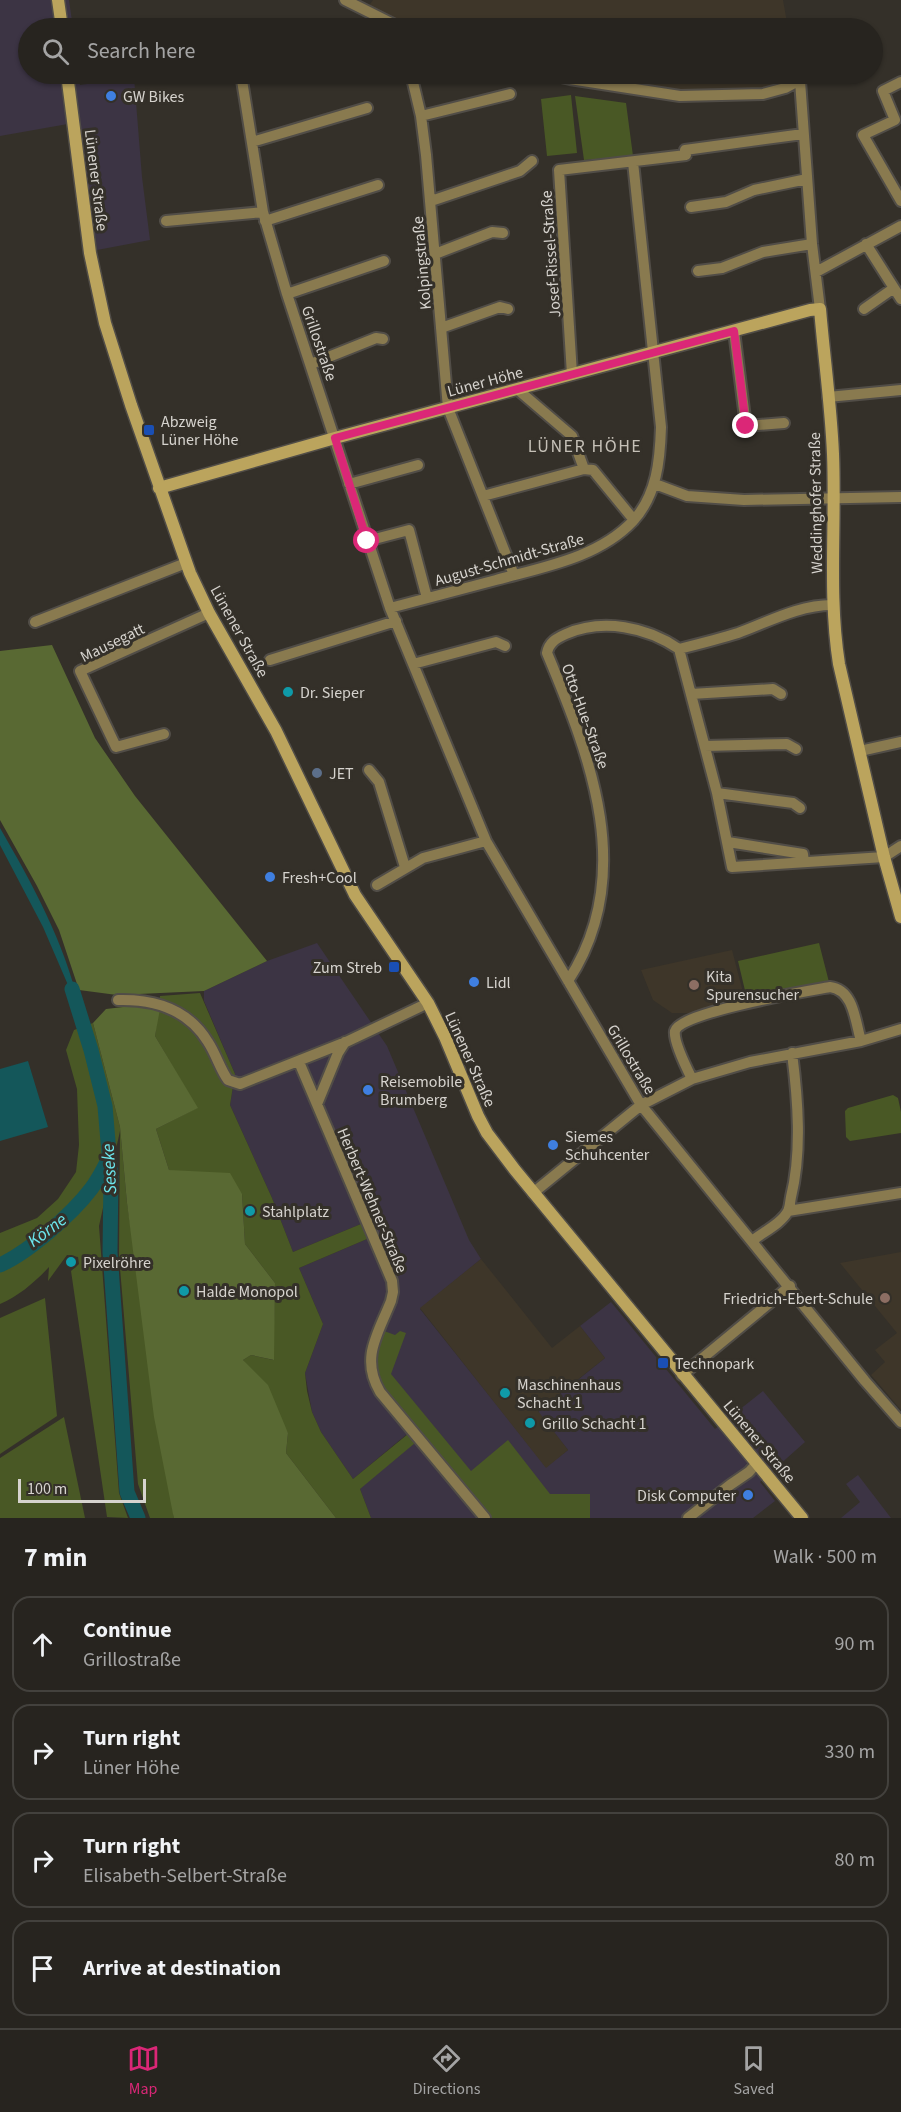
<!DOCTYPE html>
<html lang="en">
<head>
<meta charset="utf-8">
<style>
  body { margin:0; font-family:"Source Sans 3",sans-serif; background:#2f2c28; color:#f1f3f6 }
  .scale { position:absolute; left:18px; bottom:15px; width:128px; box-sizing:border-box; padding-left:6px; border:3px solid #d6d3ce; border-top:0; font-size:16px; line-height:21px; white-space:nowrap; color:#d6d3ce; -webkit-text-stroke:4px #343029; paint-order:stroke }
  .stop { position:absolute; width:18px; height:18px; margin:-14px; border:4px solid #db2777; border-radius:50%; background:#fff }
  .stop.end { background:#db2777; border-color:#fff; box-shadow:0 2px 6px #0008 }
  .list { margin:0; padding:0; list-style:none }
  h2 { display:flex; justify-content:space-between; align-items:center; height:78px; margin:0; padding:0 24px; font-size:26px }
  h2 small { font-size:20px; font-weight:400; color:#a4a4a4 }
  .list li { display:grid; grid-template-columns:39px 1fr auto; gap:18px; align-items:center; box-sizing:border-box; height:96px; margin:0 12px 12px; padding:0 12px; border:2px solid #43413d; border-radius:18px }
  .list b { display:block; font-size:22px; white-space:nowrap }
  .list p { margin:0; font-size:20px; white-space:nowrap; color:#a4a4a4 }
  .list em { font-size:20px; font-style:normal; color:#a4a4a4 }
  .icon { flex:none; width:33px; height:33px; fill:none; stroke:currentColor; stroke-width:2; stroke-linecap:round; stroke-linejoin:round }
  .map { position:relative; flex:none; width:901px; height:1518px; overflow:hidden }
  .search { position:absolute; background:#27241f; box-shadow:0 2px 4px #0004; left:18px; right:18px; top:18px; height:66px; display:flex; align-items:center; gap:15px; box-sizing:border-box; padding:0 21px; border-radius:33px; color:#a4a4a4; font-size:22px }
  .sheet { height:510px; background:#27241f }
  nav { display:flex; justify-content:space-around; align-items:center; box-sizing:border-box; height:84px; border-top:2px solid #43413d; background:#27241f; font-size:16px; color:#a4a4a4 }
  nav a { display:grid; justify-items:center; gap:3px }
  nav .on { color:#db2777 }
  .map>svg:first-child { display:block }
</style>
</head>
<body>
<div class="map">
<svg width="901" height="1518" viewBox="0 0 901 1518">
  <rect width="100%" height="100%" fill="#343029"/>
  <path fill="#3c3444" d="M0 0H69L73 28H28V74H78L80 85 134 77 142 177 150 240 97 250 79 122 0 136Z
    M317 943 387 1046 469 1240 481 1259 420 1309 546 1467 568 1450 538 1412 605 1358 580 1326 611 1302 715 1429 763 1391 805 1442 760 1482 775 1501 753 1518H371L360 1489 407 1434 353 1479 321 1432 312 1412 305 1373 323 1324 299 1268 367 1239 361 1224 293 1252 272 1198 230 1105 235 1074 204 1001V991L267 961Z
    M858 1475 891 1518H841L860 1502 846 1484Z"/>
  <path fill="#3e3629" d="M373 0H783L788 28H409L368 7Z
    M566 74H796V77L780 88 672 93Z
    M732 950 745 1000 690 1013H672L653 1000 641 970Z
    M901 1252V1410L871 1375 885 1362 875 1350 897 1333 840 1263Z
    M481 1259 552 1348 580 1326 605 1358 538 1411 568 1450 546 1468 420 1308Z"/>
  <path fill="#495825" d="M571 95 577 153 547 156 541 99Z
    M575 96 626 103 633 156 584 160Z
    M819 943 829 982 747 999 738 961Z
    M200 993 235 1074 230 1105 272 1198 293 1252 361 1224 367 1239 299 1268 323 1324 305 1373 307 1391 312 1412 321 1432 353 1479 408 1434 415 1443 360 1489 371 1518H336L286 1453 288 1433 243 1360 251 1355 273 1360 275 1283 245 1244 242 1194 169 1170 156 1129 197 1108 155 1036 160 996Z
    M93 1023 120 1127 127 1203 174 1518H150L138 1484 119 1256 120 1131 99 1226 119 1493 128 1518 107 1517 71 1271 79 1264 78 1257 67 1255 48 1281 49 1267C35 1282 19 1296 0 1304V1233L37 1218 58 1199 76 1172 79 1145 77 1089 66 1050 74 1030Z
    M893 1095 898 1098 901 1112V1133L850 1141 846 1137 845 1111 848 1108Z
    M45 1298 57 1416 0 1454V1318Z
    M384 1331 395 1335 400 1331 406 1333 391 1374 471 1471 508 1440 550 1494H590V1518H490L383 1388C372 1365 375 1354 384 1331Z
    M64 1417 85 1518H0V1458Z"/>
  <path fill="#596933" d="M52 645 95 738 135 796 267 961 204 991 117 995 79 990 59 930 37 886 0 820V651Z
    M132 1006 160 1009 155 1036 198 1108 156 1129 169 1170 230 1173 242 1194 245 1244 275 1283 274 1360 251 1355 243 1360 268 1385 288 1433 286 1453 336 1518H174L173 1514 154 1417 127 1203 120 1127 93 1023 106 1009Z"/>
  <path fill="#14575a" d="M0 828C33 885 64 942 79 1005L73 1008 68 985 43 927 0 845Z
    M28 1061 48 1127 0 1141V1069Z"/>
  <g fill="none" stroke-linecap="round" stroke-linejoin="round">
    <path stroke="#14575a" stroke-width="15" d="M72 989 91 1050 105 1106 111 1177 110 1252 127 1492 138 1518
      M0 1265C29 1252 72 1214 91 1189 98 1180 103 1170 108 1160"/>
    <defs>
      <path id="street" d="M345 0 401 28
        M309 28 332 26
        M241 74 263 212 287 294 390 608 486 841 641 1105 865 1381 901 1422
        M411 74 421 116 426 155 448 408 514 575
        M547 74 570 79 680 96 763 94 785 88 811 74
        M800 81 812 244 820 309
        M901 82 883 91 895 120 863 135 901 201
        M421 116 510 94
        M252 142 367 108
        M685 150 803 134
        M431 201 520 171 532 161
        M691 207 726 202 754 190 807 179
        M166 221 263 212
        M265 221 378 185
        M866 244 901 299
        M435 254 492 232 503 233
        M698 271 722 268 763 252 812 244
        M816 272 901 226
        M287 294 384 261
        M864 309 894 288
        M441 328 500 307 508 309
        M734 331 746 426 784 423
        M311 364 376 338 383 339
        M572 374 559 170 686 155
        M517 389 572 436 584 469 593 470 634 520
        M828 397 901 390
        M349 484 418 465
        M655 484 687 496 744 500 901 497
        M483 496 584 469
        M367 541 409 530 427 598
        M390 608C425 599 461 589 496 580 543 567 598 558 633 521 657 495 660 460 661 427L633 162
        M35 622 186 563
        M679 649 717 793 732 867 884 857 901 846
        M270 660 396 621
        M413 664 496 642 505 646
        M691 694 773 689 781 694
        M164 734 116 747 80 671 209 613
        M705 746 787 744 796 749
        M860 751 901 742
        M369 770 379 782 405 867
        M717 793 793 803 800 808
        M728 842 803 854 804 862
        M377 885 423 858 486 841
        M568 981C637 876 591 758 547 653 549 642 557 638 566 634 603 618 647 627 679 649 699 644 719 639 738 633 768 622 799 605 832 605
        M118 1000C155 999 188 1009 208 1042 216 1054 220 1069 228 1080L240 1084 346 1042 428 1003
        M299 1062 392 1281 393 1292 391 1301C378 1334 360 1358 380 1392L485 1518
        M692 1079C687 1069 673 1041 675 1031 680 1012 808 991 830 987 854 990 855 1021 861 1041
        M317 1104 338 1053 345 1042
        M533 1193 641 1105 692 1079 750 1062 861 1041 901 1029
        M788 1211 901 1193
        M752 1241C763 1232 781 1224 788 1211 790 1207 790 1202 791 1197 802 1152 798 1100 792 1053
        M682 1375 790 1286
        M688 1518 730 1485 749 1472 757 1463"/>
      <path id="secondary" d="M58 0 62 28
        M67 74 90 253 105 323 131 405 190 573 209 613 276 731 355 895 428 1003 445 1037 478 1116 487 1133 515 1170 802 1518
        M159 488 335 438 810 310 820 309C824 357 831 406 833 454 836 524 828 595 839 664L884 857 901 917"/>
    </defs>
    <use href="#street" stroke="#514d47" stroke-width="14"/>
    <use href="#secondary" stroke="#514d47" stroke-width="15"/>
    <use href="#street" stroke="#897a4f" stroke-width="10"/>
    <use href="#secondary" stroke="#bba45d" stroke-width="12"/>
  </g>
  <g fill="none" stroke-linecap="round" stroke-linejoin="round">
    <path stroke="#db2777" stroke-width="8" d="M367 541 335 438 734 331 746 426"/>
  </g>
  <g fill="#3f7fe0" stroke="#343029" stroke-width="2">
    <circle cx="111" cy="96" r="6"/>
    <circle cx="270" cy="877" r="6"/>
    <circle cx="474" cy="982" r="6"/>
    <circle cx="368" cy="1090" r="6"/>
    <circle cx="553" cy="1145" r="6"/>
    <circle cx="748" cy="1495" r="6"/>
  </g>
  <g fill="#1a4fb4" stroke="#343029" stroke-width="2">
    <rect x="143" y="424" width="12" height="12" rx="3"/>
    <rect x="388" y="961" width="12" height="12" rx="3"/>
    <rect x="657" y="1357" width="12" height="12" rx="3"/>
  </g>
  <g fill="#0f9aa8" stroke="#343029" stroke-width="2">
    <circle cx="288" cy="692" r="6"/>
    <circle cx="250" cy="1211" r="6"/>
    <circle cx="71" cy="1262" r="6"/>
    <circle cx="184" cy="1291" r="6"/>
    <circle cx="505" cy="1393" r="6"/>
    <circle cx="530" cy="1423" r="6"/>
  </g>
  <circle fill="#5c6f8a" stroke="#343029" stroke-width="2" cx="317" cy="773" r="6"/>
  <g fill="#8d6e63" stroke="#343029" stroke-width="2">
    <circle cx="694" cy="985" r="6"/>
    <circle cx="885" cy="1298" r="6"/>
  </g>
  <g text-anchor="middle" stroke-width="6" stroke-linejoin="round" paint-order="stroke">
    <g font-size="16" fill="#d6d3ce" stroke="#343029" text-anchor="start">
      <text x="123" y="102">GW Bikes</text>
      <text x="161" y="427">Abzweig<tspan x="161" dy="18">Lüner Höhe</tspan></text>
      <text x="300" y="698">Dr. Sieper</text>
      <text x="329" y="779">JET</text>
      <text x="282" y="883">Fresh+Cool</text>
      <text x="382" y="973" text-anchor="end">Zum Streb</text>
      <text x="706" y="982">Kita<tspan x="706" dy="18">Spurensucher</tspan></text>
      <text x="486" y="988">Lidl</text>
      <text x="380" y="1087">Reisemobile<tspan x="380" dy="18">Brumberg</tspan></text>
      <text x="565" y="1142">Siemes<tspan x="565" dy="18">Schuhcenter</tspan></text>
      <text x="262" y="1217">Stahlplatz</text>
      <text x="83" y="1268">Pixelröhre</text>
      <text x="196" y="1297">Halde Monopol</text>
      <text x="873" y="1304" text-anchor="end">Friedrich-Ebert-Schule</text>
      <text x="675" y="1369">Technopark</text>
      <text x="517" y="1390">Maschinenhaus<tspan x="517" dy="18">Schacht 1</tspan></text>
      <text x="542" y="1429">Grillo Schacht 1</text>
      <text x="736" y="1501" text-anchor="end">Disk Computer</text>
    </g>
    <g font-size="16" fill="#d6d3ce" stroke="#343029">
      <text transform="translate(97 180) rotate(83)" y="6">Lünener Straße</text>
      <text transform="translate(550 254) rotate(-94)" y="6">Josef-Rissel-Straße</text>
      <text transform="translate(421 263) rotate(-95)" y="6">Kolpingstraße</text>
      <text transform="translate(320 343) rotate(71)" y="6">Grillostraße</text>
      <text transform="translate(485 381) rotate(-15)" y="6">Lüner Höhe</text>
      <text transform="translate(815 503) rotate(-91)" y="6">Weddinghofer Straße</text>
      <text transform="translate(509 559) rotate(-16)" y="6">August-Schmidt-Straße</text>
      <text transform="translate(240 631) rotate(61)" y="6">Lünener Straße</text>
      <text transform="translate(112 642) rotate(-26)" y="6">Mausegatt</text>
      <text transform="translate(586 716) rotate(70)" y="6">Otto-Hue-Straße</text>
      <text transform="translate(471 1059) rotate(66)" y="6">Lünener Straße</text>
      <text transform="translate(632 1059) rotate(59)" y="6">Grillostraße</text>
      <text transform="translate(373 1200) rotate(67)" y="6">Herbert-Wehner-Straße</text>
      <text transform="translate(760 1441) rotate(50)" y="6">Lünener Straße</text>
    </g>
    <g font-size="18" letter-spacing="1.5" fill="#c5c0b7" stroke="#343029">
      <text x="585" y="452">LÜNER HÖHE</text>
    </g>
    <g font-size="18" font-style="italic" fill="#6ce7ee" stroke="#343029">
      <text transform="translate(109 1169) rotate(-93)" y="6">Seseke</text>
      <text transform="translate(47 1230) rotate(-37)" y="6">Körne</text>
    </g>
  </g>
</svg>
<div class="scale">100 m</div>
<div class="stop" style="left:367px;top:541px"></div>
<div class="stop end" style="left:746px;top:426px"></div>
<div class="search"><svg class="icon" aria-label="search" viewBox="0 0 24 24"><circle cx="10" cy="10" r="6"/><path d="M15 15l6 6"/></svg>Search here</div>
</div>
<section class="sheet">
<h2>7 min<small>Walk · 500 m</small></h2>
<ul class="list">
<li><svg class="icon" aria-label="ahead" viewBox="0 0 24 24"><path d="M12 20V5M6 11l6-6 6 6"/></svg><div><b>Continue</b><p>Grillostraße</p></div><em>90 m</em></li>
<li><svg class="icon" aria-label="right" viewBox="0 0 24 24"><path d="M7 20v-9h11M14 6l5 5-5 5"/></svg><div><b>Turn right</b><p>Lüner Höhe</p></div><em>330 m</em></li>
<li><svg class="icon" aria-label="right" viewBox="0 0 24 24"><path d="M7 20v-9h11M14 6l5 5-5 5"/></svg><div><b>Turn right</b><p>Elisabeth-Selbert-Straße</p></div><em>80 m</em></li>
<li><svg class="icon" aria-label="arrive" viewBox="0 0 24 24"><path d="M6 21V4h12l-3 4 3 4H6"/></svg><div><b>Arrive at destination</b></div></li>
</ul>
</section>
<nav>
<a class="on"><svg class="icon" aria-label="map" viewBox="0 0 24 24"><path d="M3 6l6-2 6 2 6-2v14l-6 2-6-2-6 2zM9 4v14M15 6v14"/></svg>Map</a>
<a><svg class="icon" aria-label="directions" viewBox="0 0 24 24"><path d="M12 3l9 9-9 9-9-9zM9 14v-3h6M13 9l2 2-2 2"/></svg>Directions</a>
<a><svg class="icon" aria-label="saved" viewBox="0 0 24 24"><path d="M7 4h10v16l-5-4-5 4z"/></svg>Saved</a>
</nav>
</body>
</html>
